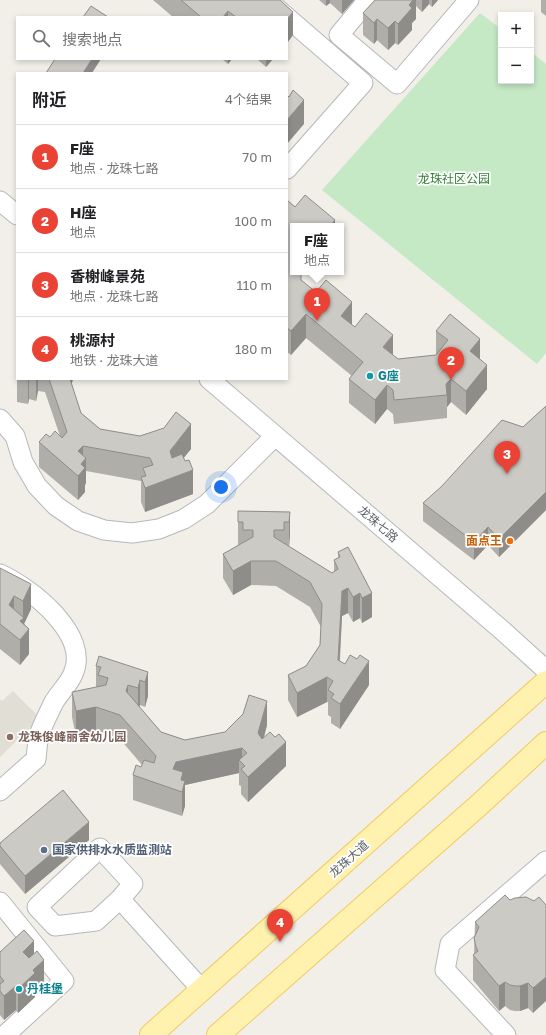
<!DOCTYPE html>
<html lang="zh">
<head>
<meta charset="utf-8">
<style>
  body { margin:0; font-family:"Golos Text","Noto Sans SC",sans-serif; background:#f6f6f6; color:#202124 }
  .controls { position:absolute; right:12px; top:12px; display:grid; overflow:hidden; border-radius:0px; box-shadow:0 2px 6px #0003 }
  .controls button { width:36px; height:36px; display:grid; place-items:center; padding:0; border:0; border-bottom:1px solid #e0e0e0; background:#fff; color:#202124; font:20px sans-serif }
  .you { position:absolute; left:221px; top:487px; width:14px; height:14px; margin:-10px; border:3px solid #fff; border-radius:50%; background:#1a73e8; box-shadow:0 0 0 6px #1a73e833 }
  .badge { display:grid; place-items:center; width:26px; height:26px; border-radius:50%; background:#ea4335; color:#fff; font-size:13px; font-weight:700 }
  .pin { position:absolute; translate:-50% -33px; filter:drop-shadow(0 1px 2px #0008) }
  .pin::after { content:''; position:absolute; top:21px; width:14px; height:12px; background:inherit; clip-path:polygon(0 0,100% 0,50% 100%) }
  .popup { position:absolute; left:290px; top:223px; width:54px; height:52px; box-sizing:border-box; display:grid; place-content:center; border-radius:0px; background:#fff; filter:drop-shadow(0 1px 3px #0005); font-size:13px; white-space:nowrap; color:#757577 }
  .popup b { font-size:15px; color:#202124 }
  .popup::after { content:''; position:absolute; left:50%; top:100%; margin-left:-8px; border:8px solid transparent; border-top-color:#fff }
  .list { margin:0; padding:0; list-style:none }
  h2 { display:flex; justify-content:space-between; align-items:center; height:52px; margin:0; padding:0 16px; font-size:17px }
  h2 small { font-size:13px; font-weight:400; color:#757577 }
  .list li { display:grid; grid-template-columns:26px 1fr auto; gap:12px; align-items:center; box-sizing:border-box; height:64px; padding:0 16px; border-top:1px solid #e0e0e0 }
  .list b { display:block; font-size:15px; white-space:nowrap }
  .list p { margin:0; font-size:13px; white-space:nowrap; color:#757577 }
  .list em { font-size:13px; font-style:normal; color:#757577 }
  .icon { flex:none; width:22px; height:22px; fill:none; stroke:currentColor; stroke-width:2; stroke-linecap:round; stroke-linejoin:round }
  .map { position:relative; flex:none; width:546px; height:1035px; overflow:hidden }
  .search { position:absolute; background:#fff; box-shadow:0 2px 6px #0003; left:16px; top:16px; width:272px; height:44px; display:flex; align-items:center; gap:10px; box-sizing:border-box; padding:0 14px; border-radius:0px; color:#757577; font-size:15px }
  .panel { position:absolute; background:#fff; box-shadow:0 2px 6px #0003; left:16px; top:72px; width:272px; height:308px; border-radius:0px }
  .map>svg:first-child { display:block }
</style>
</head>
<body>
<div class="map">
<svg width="546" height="1035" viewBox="0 0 546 1035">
  <rect width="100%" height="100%" fill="#f1efe8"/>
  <path fill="#e1ded6" d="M13 691 40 718 0 757V699L2 701Z"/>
  <path fill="#c5e8c5" d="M480 13 501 29V81H531V52L546 64V353L537 364 322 190Z"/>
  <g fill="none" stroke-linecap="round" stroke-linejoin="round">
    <defs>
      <path id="minor" d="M267 0 363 83 287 169
        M368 0 339 35 397 84 469 0
        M0 201 17 215
        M209 379 503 631 546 670
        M0 419 15 436 23 462 37 486 56 506 78 521 104 530 132 533 159 529 184 519 207 504 275 436
        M0 574C31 588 91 635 73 674 69 684 60 692 54 702 49 712 43 724 39 735 37 743 37 752 36 759L0 791
        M120 899 96 921 55 926 37 907 100 848 133 884 120 899 202 990
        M0 902 64 981 5 1035
        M506 1035 445 970 450 944 546 861"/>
      <path id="major" d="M151 1035 546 682
        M218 1035 479 805 546 743"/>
    </defs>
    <use href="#minor" stroke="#b5b8bc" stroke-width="21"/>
    <use href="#major" stroke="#f2c960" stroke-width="24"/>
    <use href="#minor" stroke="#fff" stroke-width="19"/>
    <use href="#major" stroke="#fff2af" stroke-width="22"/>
  </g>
  <path fill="#afaea9" d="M153 0H280L293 12V35L287 43V17H173Z
    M319 0H354L342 14 330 3 326 6Z
    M375 0H438L432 7 429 4 422 12 416 6V19L412 23V30L398 45 395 43 388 50 377 40 374 44 363 35V13Z
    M541 0H546V16L541 12Z
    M222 59H232L228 64Z
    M257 59H273L266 67Z
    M287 200 295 207 335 226H293L301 280 352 325 398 359 436 355V331L480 359 487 389 466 415 451 402 447 407V418L394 424 393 414 387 409 375 424 349 403V379L352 376 306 338 291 355 287 352Z
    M17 379H73L71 384 81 413 100 429 191 449 183 458 193 494 145 512 141 502V481L86 471V483L85 485V492L78 500 39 467V442L50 437 60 436 45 392 38 391 36 401 29 399 28 404 17 402Z
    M546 406V510L499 557 488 545 474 560 423 521V503L523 427Z
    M238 511 290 512 289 547 332 573 334 572V560L338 558V552L348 547 372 617 362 623 360 618 353 622 348 613 342 616 340 661 369 685 340 729 331 723V717L328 715V702H327L297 717 288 700V675L306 666 320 645 321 627 310 607 276 586 251 585 233 595 223 578V554L238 545Z
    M0 568 31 609 24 624 29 654 20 665 0 649Z
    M96 666 148 672V696L145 707 140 705 139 707 161 732 185 740 267 725 264 738 286 766 248 802 241 794V786L239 785V773L185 785V806L182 816 133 800V775L141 767 142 765 120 739 96 731 76 736 72 717V692L96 687Z
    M89 840 25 894 0 864V843Z
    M510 900 534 901 533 1013 528 1008 520 1011H515L510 1010 505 1006 499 1011 473 980V955L474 954 475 922Z
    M0 952 34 953 44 984 35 992V997L18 1013 16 1010 4 1020 0 1015Z"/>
  <path fill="#8f8d8a" d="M326 0H330V3L326 6Z
    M342 0H354L342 14Z
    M413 0H416V19L412 23V30L398 45V24L409 5Z
    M422 0H429V4L422 12Z
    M432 0H438L432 7Z
    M228 11V17H223Z
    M293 12V35L287 43V19Z
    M377 19V40L374 44V23Z
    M395 21V43L388 50V28Z
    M92 59H101L92 73H83Z
    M228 59H232L228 64Z
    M266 59H273L266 67Z
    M304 100V124L287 144V120Z
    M335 220V226H330Z
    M352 302V326L341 316Z
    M306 314V338L291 355V331Z
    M393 335V359L383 347Z
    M480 339V363L470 351Z
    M487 365V389L466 415V391Z
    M28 379H29V399L28 404Z
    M36 379H38V391L36 401Z
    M68 379H73L68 399Z
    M451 379V402L447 407V395L446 384Z
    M387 385V409L375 424V400Z
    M191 424V449L170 475V451Z
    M83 446V462L86 458V483L85 485V492L78 500V451Z
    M193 470V494L145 512V488Z
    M546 492V510L499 557V539Z
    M290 512V536L289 547V522Z
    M488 527V545L474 560V542Z
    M251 561V585L233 595V571Z
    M31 584V609L24 624 29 629V654L20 665V621L23 619V601Z
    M348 588V613L342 616 338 685V660L342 591Z
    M360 593V618L353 622V597Z
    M372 593V617L362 623V598Z
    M14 596V621L9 605Z
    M369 661V685L340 729V704Z
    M148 672V696L145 707V682Z
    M327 677V702L297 717V693Z
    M140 680V705L138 712V688Z
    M128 685V709L126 691Z
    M267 701V725L258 758V733Z
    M96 707V731L76 736V711Z
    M286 742V766L248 802V777Z
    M242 748V763L239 760V773L185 785V806L182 816V792L173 769 176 762Z
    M89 822V840L25 894V876Z
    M34 941V965L23 952Z
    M44 960V984L35 992V997L18 1013V989L33 970Z
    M546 977V1001L533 1013V988Z
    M505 982V1006L499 1011V986Z
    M528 983V1008L520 1011V986Z
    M16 986V1010L4 1020V996Z"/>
  <path fill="#cccac5" stroke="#8f8d8a" d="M181 0H280L293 12 287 19V17H236L228 11 223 17H201Z
    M375 0H413L409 5 412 8 398 24 395 21 388 28 377 19 374 23 363 13Z
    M91 6 108 17H83Z
    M55 59H92L83 73H46Z
    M293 90 304 100 287 120V95L289 97Z
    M305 195 335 220 330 226H293V272H301V280L316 292 326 280 352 302 341 316 355 327 366 313 393 335 383 347 398 359 436 355 448 340 436 331 450 314 480 339 470 351 487 365 466 391 451 379 446 384 447 395 394 400 393 390 387 385 375 400 349 379 363 362 306 314 291 331 287 328V200L295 207Z
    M49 379H70L81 413 100 429 140 436 164 428 176 412 191 424 170 451 172 458 182 454 185 461 189 460 193 470 145 488 141 477 146 476 143 468 153 465 150 458 83 446 78 451 86 458 81 464 85 468 78 476 39 442 46 434 50 437 55 431 62 438 67 432Z
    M546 406V492L499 539 488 527 474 542 423 503 442 486 502 420 523 427Z
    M238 511 290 512 289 522H284V530H274V537L332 573 338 569 334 560 340 557 338 552 348 547 372 593 362 598 360 593 353 597 348 588 342 591 338 660 345 664 350 655 357 659 360 655 369 661 340 704 331 698 334 694 328 690 333 681 327 677 297 693 288 675 306 666 320 645 322 604 310 582 276 561H251L233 571 223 554 253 537V530H243V522H238Z
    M0 568 31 584 23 601 14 596 9 605 24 618 20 621 29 629 20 640 0 624Z
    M99 656 148 672 145 682 140 680 138 688 128 685 126 691 161 732 185 740 225 732 243 714 249 695 267 701 258 733 262 739 270 732 275 737 279 734 286 742 248 777 241 769 245 766 239 760 247 753 242 748 176 762 173 769 183 772 181 780 185 781 182 792 133 775 136 765 141 767 144 760 154 763 156 756 120 715 96 707 76 711 72 692 106 685 108 678 98 675 101 667 96 666Z
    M63 790 89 822 25 876 0 846V843Z
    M505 895 510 900 515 898 526 897 534 901 539 897 546 905V977L533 988 528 983 520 986H515L510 985 505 982 499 986 473 955 478 951 476 947 474 938 479 927 475 922Z
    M24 930 34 941 23 952 29 958 37 951 44 960 33 970 35 973 18 989 16 986 4 996 0 991V984L4 981 0 976V952Z"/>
  <g fill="#0f9aa8" stroke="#fff" stroke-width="1.5">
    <circle cx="370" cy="376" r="4"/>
    <circle cx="19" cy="989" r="4"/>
  </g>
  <circle fill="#e8710a" stroke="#fff" stroke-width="1.5" cx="510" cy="541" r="4"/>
  <circle fill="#8d6e63" stroke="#fff" stroke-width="1.5" cx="10" cy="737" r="4"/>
  <circle fill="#5c6f8a" stroke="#fff" stroke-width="1.5" cx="44" cy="850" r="4"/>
  <g text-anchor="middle" stroke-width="3.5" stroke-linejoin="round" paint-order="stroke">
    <g font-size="12" fill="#348238" stroke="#fff">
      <text x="454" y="183">龙珠社区公园</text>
    </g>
    <g font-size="12" font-weight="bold" fill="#0d838f" stroke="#fff" text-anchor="start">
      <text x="378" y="380">G座</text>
      <text x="27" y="993">丹桂堡</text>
    </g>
    <g font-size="12" fill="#5f6368" stroke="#fff">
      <text transform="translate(378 524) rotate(41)" y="4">龙珠七路</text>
      <text transform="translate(349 859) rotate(-42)" y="4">龙珠大道</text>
    </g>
    <g font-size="12" font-weight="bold" fill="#c56008" stroke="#fff" text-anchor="end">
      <text x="502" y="545">面点王</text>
    </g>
    <g font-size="12" font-weight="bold" fill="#785e54" stroke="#fff" text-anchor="start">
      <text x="18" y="741">龙珠俊峰丽舍幼儿园</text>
    </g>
    <g font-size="12" font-weight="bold" fill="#4e5e75" stroke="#fff" text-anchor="start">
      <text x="52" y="854">国家供排水水质监测站</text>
    </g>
  </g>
</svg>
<div class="controls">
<button>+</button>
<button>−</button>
</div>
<div class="you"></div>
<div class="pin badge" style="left:317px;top:321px">1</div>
<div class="popup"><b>F座</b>地点</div>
<div class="pin badge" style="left:451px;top:380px">2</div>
<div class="pin badge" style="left:507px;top:474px">3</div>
<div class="pin badge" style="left:280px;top:942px">4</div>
<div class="search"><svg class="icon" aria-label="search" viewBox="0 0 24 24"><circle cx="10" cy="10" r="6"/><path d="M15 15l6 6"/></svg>搜索地点</div>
<section class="panel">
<h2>附近<small>4个结果</small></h2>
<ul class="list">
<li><span class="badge">1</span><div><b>F座</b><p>地点 · 龙珠七路</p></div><em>70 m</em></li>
<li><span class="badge">2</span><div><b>H座</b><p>地点</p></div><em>100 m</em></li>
<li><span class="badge">3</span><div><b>香榭峰景苑</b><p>地点 · 龙珠七路</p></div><em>110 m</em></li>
<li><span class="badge">4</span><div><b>桃源村</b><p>地铁 · 龙珠大道</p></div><em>180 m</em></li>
</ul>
</section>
</div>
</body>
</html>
